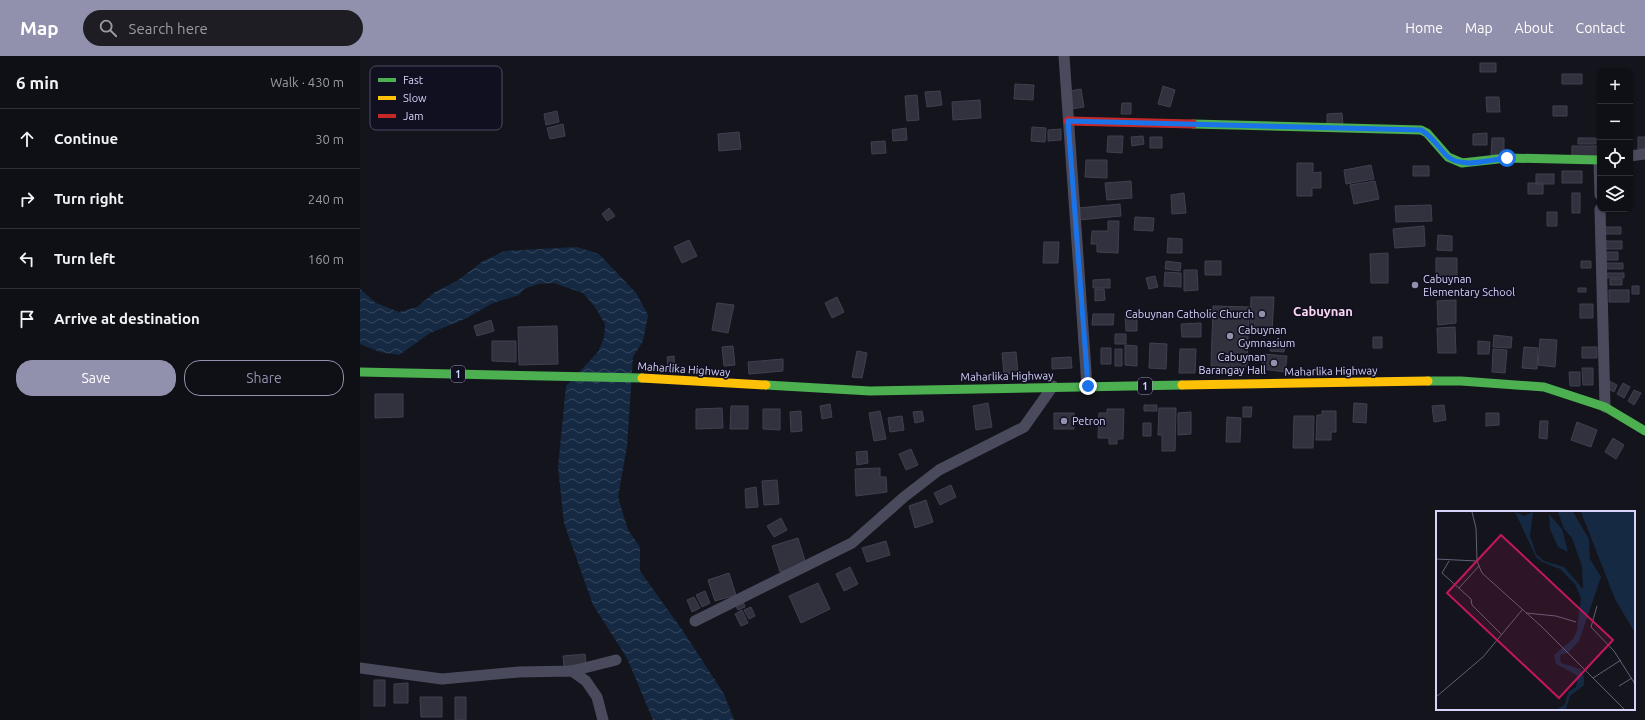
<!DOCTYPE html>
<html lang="en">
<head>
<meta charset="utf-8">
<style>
  body { margin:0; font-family:Ubuntu,sans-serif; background:#1d1d23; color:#f1f3f6 }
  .controls { position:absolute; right:12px; top:12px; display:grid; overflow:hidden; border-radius:8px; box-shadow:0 1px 3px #0004 }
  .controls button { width:36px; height:36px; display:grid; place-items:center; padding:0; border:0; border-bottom:1px solid #2f2f35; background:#0f0f16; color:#f1f3f6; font:20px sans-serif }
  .stop { position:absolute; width:12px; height:12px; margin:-9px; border:3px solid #1a73e8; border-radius:50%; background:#fff }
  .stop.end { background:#1a73e8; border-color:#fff; box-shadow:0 1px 4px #0008 }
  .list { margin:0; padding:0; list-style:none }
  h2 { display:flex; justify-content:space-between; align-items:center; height:52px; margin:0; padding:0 16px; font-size:17px }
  h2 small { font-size:13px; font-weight:400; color:#9b9ca1 }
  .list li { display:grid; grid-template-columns:26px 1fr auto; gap:12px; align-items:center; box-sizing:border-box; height:60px; padding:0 16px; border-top:1px solid #2f2f35 }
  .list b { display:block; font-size:15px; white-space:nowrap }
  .list em { font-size:13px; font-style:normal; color:#9b9ca1 }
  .actions { display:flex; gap:8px; padding:12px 16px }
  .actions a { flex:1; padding:9px 0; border:1px solid #9291ad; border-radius:16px; text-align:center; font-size:14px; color:#9291ad }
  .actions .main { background:#9291ad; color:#fff }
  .icon { flex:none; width:22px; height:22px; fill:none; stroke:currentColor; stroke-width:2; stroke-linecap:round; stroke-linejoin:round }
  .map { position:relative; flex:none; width:1285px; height:664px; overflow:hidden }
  header { display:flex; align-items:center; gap:24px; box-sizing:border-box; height:56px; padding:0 20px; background:#9291ad; color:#fff }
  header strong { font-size:19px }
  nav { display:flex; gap:22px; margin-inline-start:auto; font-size:14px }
  .search { width:280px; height:36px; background:#1d1d23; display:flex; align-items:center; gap:10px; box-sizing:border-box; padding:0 14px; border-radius:22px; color:#9b9ca1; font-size:15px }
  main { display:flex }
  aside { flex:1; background:#0f0f16 }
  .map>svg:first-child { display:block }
</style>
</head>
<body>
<header>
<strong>Map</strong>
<div class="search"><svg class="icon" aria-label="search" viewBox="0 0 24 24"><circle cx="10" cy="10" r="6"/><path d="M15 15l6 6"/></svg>Search here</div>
<nav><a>Home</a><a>Map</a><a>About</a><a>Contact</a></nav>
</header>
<main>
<aside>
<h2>6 min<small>Walk · 430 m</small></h2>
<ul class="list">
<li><svg class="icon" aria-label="ahead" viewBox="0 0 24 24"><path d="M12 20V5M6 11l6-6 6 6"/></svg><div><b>Continue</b></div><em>30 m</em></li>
<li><svg class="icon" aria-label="right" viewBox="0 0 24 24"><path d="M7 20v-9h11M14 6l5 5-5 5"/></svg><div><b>Turn right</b></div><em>240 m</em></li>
<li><svg class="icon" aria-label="left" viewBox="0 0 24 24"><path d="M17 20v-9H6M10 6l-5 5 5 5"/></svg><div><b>Turn left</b></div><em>160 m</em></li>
<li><svg class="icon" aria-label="arrive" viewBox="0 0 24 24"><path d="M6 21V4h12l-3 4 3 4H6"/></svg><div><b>Arrive at destination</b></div></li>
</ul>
<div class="actions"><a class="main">Save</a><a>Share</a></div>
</aside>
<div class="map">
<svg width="1285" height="664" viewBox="0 0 1285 664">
  <defs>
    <pattern id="water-waves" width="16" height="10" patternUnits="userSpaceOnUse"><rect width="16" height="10" fill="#152a42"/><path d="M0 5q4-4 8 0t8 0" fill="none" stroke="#36485e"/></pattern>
  </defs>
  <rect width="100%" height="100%" fill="#14141d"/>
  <path fill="url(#water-waves)" d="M217 191 239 198 276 237 288 259 283 285 273 301 267 390 258 441 268 474 280 491V515L323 575 364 638 374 664H293L267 602 233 549 204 467 198 411 206 330 238 296 244 282 245 268 235 251 223 237 194 227 178 228 164 233 159 239 133 247 105 263 70 277 39 299 20 296 0 288V233L16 247 39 256 57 251 75 236 97 225 123 205 145 195Z"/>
  <path fill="#32323f" stroke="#413f50" d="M1120 7H1136V16H1120Z
    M1202 18H1222V28H1202Z
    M655 28 674 29 673 44 654 43Z
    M803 30 815 34 810 51 798 48Z
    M721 33 724 51 711 53 709 35Z
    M580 35 582 49 567 51 565 36Z
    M557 39 559 64 547 65 545 40Z
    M1126 41H1139L1140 56H1127Z
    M620 44 621 62 593 64 592 46Z
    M762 47H771V58H761Z
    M1193 50H1207V60H1193Z
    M197 55 199 66 186 69 184 58Z
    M982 57 983 69H967V58Z
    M203 68 205 80 190 83 187 72Z
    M672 71 686 72 685 86 671 85Z
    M546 72 547 84 533 85 532 74Z
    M701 73V84L688 85V74Z
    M379 76 381 93 359 95 358 78Z
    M1127 77V89H1113V78Z
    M748 80H763L762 97 747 96Z
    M783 80 784 88 772 90 771 81Z
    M790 81H802V92H790Z
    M1278 81H1285V93H1278Z
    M1132 82H1144V99H1131Z
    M1218 82H1236V88H1218Z
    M525 85 526 97 512 98 511 86Z
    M1212 90H1239L1238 102H1212Z
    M726 104H747V122L725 121Z
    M937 107H953V117L961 116V132H952V140H937Z
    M1011 109 1014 123 986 128 984 114Z
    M1053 110H1069V120H1053Z
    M1202 115H1222V127H1202Z
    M1176 118H1194V128H1176Z
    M771 125 772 142 747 144 745 127Z
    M1015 125 1019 143 994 148 990 129Z
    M1168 127H1183V138H1168Z
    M824 137 826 157 812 158 811 139Z
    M1212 137H1220V157H1212Z
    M760 148 761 160 719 164 718 152Z
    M1071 149 1072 165 1036 166 1035 150Z
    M249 152 255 160 247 165 242 158Z
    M1187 156H1197V170H1187Z
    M775 161 794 162 793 175 774 174Z
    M748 165H759L758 197 737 196V188H731L732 175H748Z
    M1064 170 1065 190 1035 192 1033 173Z
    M1245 171H1261V178H1245Z
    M1078 179 1092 180V195L1077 194Z
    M808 182 822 183V197H807Z
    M329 184 337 200 322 207 314 191Z
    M1243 185H1262V193H1243Z
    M684 186H699L698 207H683Z
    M1243 196H1258V204H1243Z
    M1028 197V227H1011L1010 198Z
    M1076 202H1097V227H1076Z
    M806 205 821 207 820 215 805 213Z
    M845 205H861V219H845Z
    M1221 205H1231V212H1221Z
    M1244 207H1263V213H1244Z
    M824 214H837L838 234 824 235Z
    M805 216 821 217V231L804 230Z
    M1245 217H1264V222H1245Z
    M795 220 798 231 789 233 786 222Z
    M750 223V232H733V224Z
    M1250 223H1262V229H1250Z
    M1272 230H1279V238H1272Z
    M1218 232H1226V236H1218Z
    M735 233H744L745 244 735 245Z
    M1249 234H1269V246H1249Z
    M477 241 484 256 472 262 465 247Z
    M891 241H914L912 275H890Z
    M1096 244V267L1078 269 1077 245Z
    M357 247 374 249 368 277 352 274Z
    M1220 248H1233V262H1220Z
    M853 250 889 251 887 311 851 310Z
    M765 256H777V275H766Z
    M733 258H754L753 269H732Z
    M131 264 134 275 117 280 114 270Z
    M841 267V281H822L821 268Z
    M197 270 198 308 159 309 158 271Z
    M1095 271 1096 297H1078L1077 272Z
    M755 278H766V288H755Z
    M1134 279 1152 281 1151 292 1133 291Z
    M1013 281H1022V292H1013Z
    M1180 283 1197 284 1195 311 1178 309Z
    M132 285H156V306L132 305Z
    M1118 285 1130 286 1129 298H1118Z
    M790 287 807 288 806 313 789 312Z
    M911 287 925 288 924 296 910 295Z
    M765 289 777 290V310L765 309Z
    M373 290 375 309 364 310 362 291Z
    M1164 291 1178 292 1177 313 1162 312Z
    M1222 291H1237V302H1222Z
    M741 292H751V308H741Z
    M755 293H762V310H755Z
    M820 293H836L835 317H819Z
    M1133 293 1147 294 1145 317 1132 316Z
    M497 295 507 297 502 322 492 321Z
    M656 296 658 317 644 318 642 297Z
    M903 298 927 300 925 316 902 313Z
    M314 300 315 314H308L307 301Z
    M711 301 712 312 692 313V302Z
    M423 303V315L389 318 388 306Z
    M1222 312H1233V329H1223Z
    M1209 316H1220V330H1210Z
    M1249 325 1257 329 1254 336 1245 331Z
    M1263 327 1270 331 1264 342 1257 338Z
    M1274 334 1281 337 1274 349 1268 345Z
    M15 338H43V361L15 362Z
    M628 347 632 371 616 374 613 350Z
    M994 347 1007 348 1006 367 993 366Z
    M470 348 472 361 462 363 460 350Z
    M784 349H797V355H784Z
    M1084 349 1086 364 1074 366 1072 350Z
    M371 350H388V373H370Z
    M883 351H892L891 361H883Z
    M362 352 363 372 336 373V353Z
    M799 352H816L815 395H802V379H798Z
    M403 353H420V374L403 373Z
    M747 353H764L763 383H757V388H749V382H738L739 357H747Z
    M441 355 442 375 431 376 430 356Z
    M520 355 526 383 514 385 509 357Z
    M562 355 564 365 555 367 553 356Z
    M962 355H976V376H971V384H956L957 359H962Z
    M831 356V378L818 379V357Z
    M694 357H714V373H694Z
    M1126 357H1139V369L1126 370Z
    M542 360 544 374 530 376 528 362Z
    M934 360H954L953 392H933Z
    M867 361 881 362 880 386H866Z
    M1180 365H1188L1187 383 1179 382Z
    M1217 366 1237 374 1231 391 1211 384Z
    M783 367H791V380H783Z
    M1253 382 1264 389 1256 403 1245 396Z
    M551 393 558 409 546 414 539 398Z
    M507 395 508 407 497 409 496 396Z
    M520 412V421H526L527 436 496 440 495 413Z
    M417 424 419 448 404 449 402 425Z
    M591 429 596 441 580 449 574 437Z
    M396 431 398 451 386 452 385 433Z
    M566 444 573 466 555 472 549 450Z
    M421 462 427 474 414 481 407 470Z
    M438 482 446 508 420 516 412 490Z
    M526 485 530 499 507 506 502 492Z
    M490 511 498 528 484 535 476 518Z
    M369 517 376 539 355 545 348 524Z
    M458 527 470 553 441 567 429 540Z
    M345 535 350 547 342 551 336 539Z
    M334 541 340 552 332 556 327 544Z
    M383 545 385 551 378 554 375 549Z
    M391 551 395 560 389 563 384 554Z
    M382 554 388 567 381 570 375 558Z
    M225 598 226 608 204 610 203 600Z
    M14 624H25V650H14Z
    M48 627V647H34V628Z
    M60 641H82V661H61Z
    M95 641H106V664H95Z"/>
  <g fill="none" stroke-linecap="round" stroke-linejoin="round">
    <path stroke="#4a4a5d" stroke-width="11" d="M704 0 727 330
      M1270 100 1285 98
      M1239 104 1240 139
      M1240 153 1245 351
      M335 565 492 487 544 441 579 414 664 371 693 330
      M0 612 82 623 159 616 212 615 226 625 237 641 243 664
      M212 615 256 604"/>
    <path stroke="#4caf50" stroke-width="9" d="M833 68 1061 74 1067 77 1088 101 1102 107 1147 102 1240 104
      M0 316 282 322
      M1068 325H1101L1184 331 1245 351 1285 375
      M406 329 510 335 822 329"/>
    <path stroke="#ffc107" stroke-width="9" d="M282 322 406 329
      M822 329 1068 325"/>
    <path stroke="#c62828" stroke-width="9" d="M708 65 833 68"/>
  </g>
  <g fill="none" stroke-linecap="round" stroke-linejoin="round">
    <path stroke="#1a73e8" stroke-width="5" d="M728 330 708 65 1061 74C1072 80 1078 91 1087 100 1101 113 1130 104 1147 102"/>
  </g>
  <g fill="#9291ad" stroke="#111021" stroke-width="1.5">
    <circle cx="1055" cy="229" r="4"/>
    <circle cx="902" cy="258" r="4"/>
    <circle cx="870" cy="280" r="4"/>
    <circle cx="914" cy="307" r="4"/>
    <circle cx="704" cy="365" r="4"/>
  </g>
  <g text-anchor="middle" stroke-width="3.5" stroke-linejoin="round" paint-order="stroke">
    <g fill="#111021" stroke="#9b99ba" stroke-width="1">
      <rect x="91" y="310" width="14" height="16" rx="3"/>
      <rect x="778" y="322" width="14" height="16" rx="3"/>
    </g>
    <g font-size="10" font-weight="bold" fill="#d6d4fb">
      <text x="98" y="322">1</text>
      <text x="785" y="334">1</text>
    </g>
    <g font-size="11" fill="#d6d4fb" stroke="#111021" text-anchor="start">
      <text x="1063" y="227">Cabuynan<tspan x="1063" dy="13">Elementary School</tspan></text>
      <text x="894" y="262" text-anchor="end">Cabuynan Catholic Church</text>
      <text x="878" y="278">Cabuynan<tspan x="878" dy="13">Gymnasium</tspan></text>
      <text x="906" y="305" text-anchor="end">Cabuynan<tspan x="906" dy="13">Barangay Hall</tspan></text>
      <text x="712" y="369">Petron</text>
    </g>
    <g font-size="11" fill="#d6d4fb" stroke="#111021">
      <text transform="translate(324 313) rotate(4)" y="4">Maharlika Highway</text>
      <text transform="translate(971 315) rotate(-1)" y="4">Maharlika Highway</text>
      <text transform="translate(647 320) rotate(-1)" y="4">Maharlika Highway</text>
    </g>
    <g font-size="13" font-weight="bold" fill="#fbd6f1" stroke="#111021">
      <text x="963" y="260">Cabuynan</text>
    </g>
  </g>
  <g transform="translate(1076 455)">
    <rect width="199" height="199" fill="#14141d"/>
    <path d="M79 1 88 5 97 1 94 25 100 43 108 50 128 56 147 78 146 55 136 27 128 18 122 1H137L153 28 154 48 165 66 143 130 132 142 124 144 125 152 144 158 148 166V174L134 185 130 198H122L129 193 132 181 140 176 142 165 120 153 118 144 137 128 141 119 145 87 139 73 124 58 106 51 100 46ZM145 1H199V122L179 88ZM113 3 126 18 132 41 122 36 114 18Z" fill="#152a42"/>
    <path fill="none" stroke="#626176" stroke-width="1" d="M36 1 40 17 41 50 46 62 106 116 188 198M0 48 41 50M13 50 6 62 35 88 36 94 66 124M23 77 43 55M161 95 155 116 178 140 199 173M90 102 120 105 140 111M157 167 185 149M183 175 196 167M0 186 47 146 86 99"/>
    <path fill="#c2185b" fill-opacity="0.15" stroke="#c2185b" stroke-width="2" d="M65 24 177 129 123 187 11 82Z"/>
    <rect width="199" height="199" fill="none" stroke="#d6d4fb" stroke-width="2"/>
  </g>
  <rect x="10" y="10" width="132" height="64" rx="6" fill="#111021" stroke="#4c4b62" stroke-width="1"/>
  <rect x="18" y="22" width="18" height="4" fill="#4caf50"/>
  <rect x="18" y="40" width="18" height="4" fill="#ffc107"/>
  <rect x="18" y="58" width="18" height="4" fill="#c62828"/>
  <g font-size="11" fill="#d6d4fb">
    <text x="43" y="28">Fast</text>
    <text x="43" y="46">Slow</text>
    <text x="43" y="64">Jam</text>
  </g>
</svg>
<div class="controls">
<button>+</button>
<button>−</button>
<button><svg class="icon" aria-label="locate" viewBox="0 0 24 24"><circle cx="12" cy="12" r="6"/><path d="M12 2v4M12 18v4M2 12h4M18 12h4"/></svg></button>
<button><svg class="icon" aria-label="layers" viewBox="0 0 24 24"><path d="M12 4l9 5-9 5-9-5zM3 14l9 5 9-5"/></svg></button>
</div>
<div class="stop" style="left:1147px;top:102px"></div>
<div class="stop end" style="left:728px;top:330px"></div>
</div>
</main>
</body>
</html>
